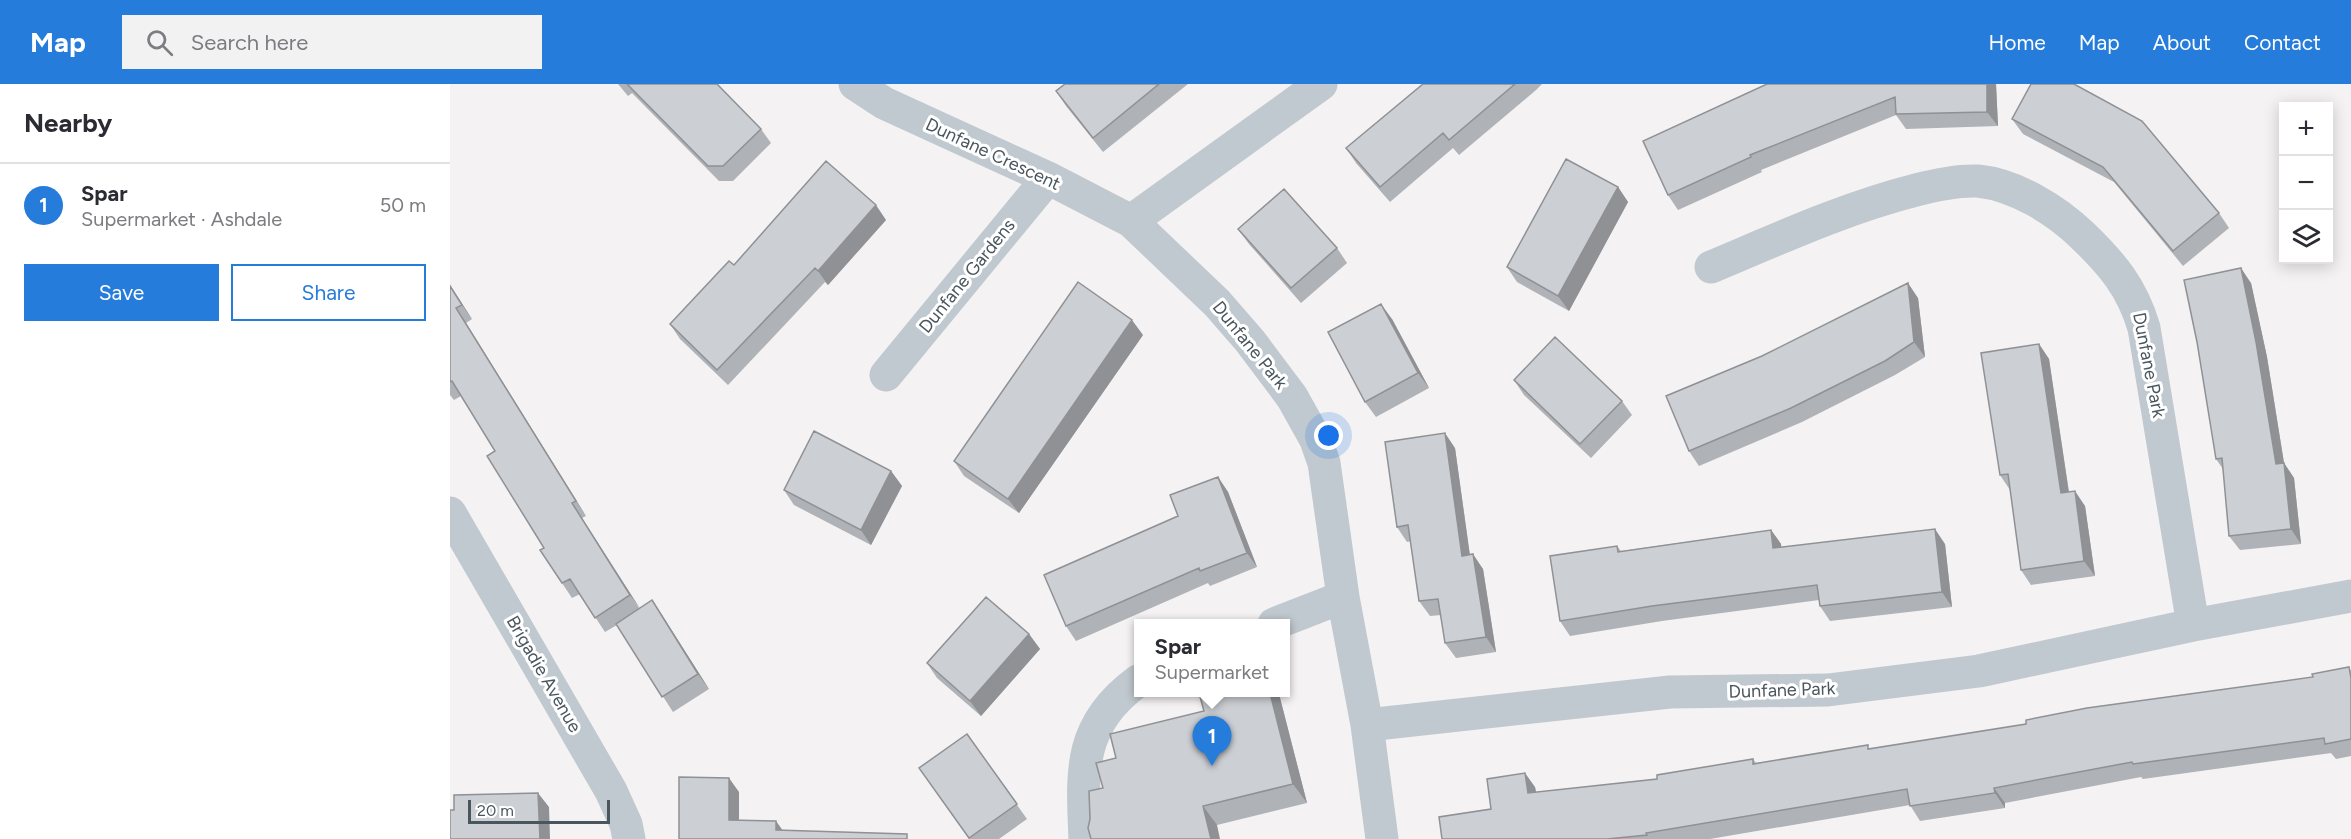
<!DOCTYPE html>
<html lang="en">
<head>
<meta charset="utf-8">
<style>
  body { margin:0; font-family:Figtree,sans-serif; background:#f2f2f3; color:#2b2b33 }
  .controls { position:absolute; right:18px; top:18px; display:grid; overflow:hidden; border-radius:0px; box-shadow:0 3px 15px #0003 }
  .controls button { width:54px; height:54px; display:grid; place-items:center; padding:0; border:0; border-bottom:2px solid #e1e1e2; background:#fff; color:#2b2b33; font:30px sans-serif }
  .scale { position:absolute; left:18px; bottom:15px; width:142px; box-sizing:border-box; padding-left:6px; border:3px solid #4a565e; border-top:0; font-size:16px; line-height:21px; white-space:nowrap; color:#4a565e; -webkit-text-stroke:4px #fff; paint-order:stroke }
  .you { position:absolute; left:879px; top:352px; width:21px; height:21px; margin:-15px; border:4px solid #fff; border-radius:50%; background:#1a73e8; box-shadow:0 0 0 9px #1a73e833 }
  .badge { display:grid; place-items:center; width:39px; height:39px; border-radius:50%; background:#267cda; color:#fff; font-size:20px; font-weight:700 }
  .pin { position:absolute; translate:-50% -50px; filter:drop-shadow(0 2px 3px #0008) }
  .pin::after { content:''; position:absolute; top:32px; width:21px; height:18px; background:inherit; clip-path:polygon(0 0,100% 0,50% 100%) }
  .popup { position:absolute; left:684px; top:535px; width:156px; height:78px; box-sizing:border-box; display:grid; place-content:center; border-radius:0px; background:#fff; filter:drop-shadow(0 2px 4px #0005); font-size:20px; white-space:nowrap; color:#7c7c81 }
  .popup b { font-size:22px; color:#2b2b33 }
  .popup::after { content:''; position:absolute; left:50%; top:100%; margin-left:-12px; border:12px solid transparent; border-top-color:#fff }
  .list { margin:0; padding:0; list-style:none }
  h2 { display:flex; justify-content:space-between; align-items:center; height:78px; margin:0; padding:0 24px; font-size:26px }
  h2 small { font-size:20px; font-weight:400; color:#7c7c81 }
  .list li { display:grid; grid-template-columns:39px 1fr auto; gap:18px; align-items:center; box-sizing:border-box; height:84px; padding:0 24px; border-top:2px solid #e1e1e2 }
  .list b { display:block; font-size:22px; white-space:nowrap }
  .list p { margin:0; font-size:20px; white-space:nowrap; color:#7c7c81 }
  .list em { font-size:20px; font-style:normal; color:#7c7c81 }
  .actions { display:flex; gap:12px; padding:18px 24px }
  .actions a { flex:1; padding:14px 0; border:2px solid #267cda; border-radius:0px; text-align:center; font-size:21px; color:#267cda }
  .actions .main { background:#267cda; color:#fff }
  .icon { flex:none; width:33px; height:33px; fill:none; stroke:currentColor; stroke-width:2; stroke-linecap:round; stroke-linejoin:round }
  .map { position:relative; flex:none; width:1901px; height:755px; overflow:hidden }
  header { display:flex; align-items:center; gap:36px; box-sizing:border-box; height:84px; padding:0 30px; background:#267cda; color:#fff }
  header strong { font-size:28px }
  nav { display:flex; gap:33px; margin-inline-start:auto; font-size:21px }
  .search { width:420px; height:54px; background:#f2f2f3; display:flex; align-items:center; gap:15px; box-sizing:border-box; padding:0 21px; border-radius:0px; color:#7c7c81; font-size:22px }
  main { display:flex }
  aside { flex:1; background:#fff }
  .map>svg:first-child { display:block }
</style>
</head>
<body>
<header>
<strong>Map</strong>
<div class="search"><svg class="icon" aria-label="search" viewBox="0 0 24 24"><circle cx="10" cy="10" r="6"/><path d="M15 15l6 6"/></svg>Search here</div>
<nav><a>Home</a><a>Map</a><a>About</a><a>Contact</a></nav>
</header>
<main>
<aside>
<h2>Nearby<small></small></h2>
<ul class="list">
<li><span class="badge">1</span><div><b>Spar</b><p>Supermarket · Ashdale</p></div><em>50 m</em></li>
</ul>
<div class="actions"><a class="main">Save</a><a>Share</a></div>
</aside>
<div class="map">
<svg width="1901" height="755" viewBox="0 0 1901 755">
  <rect width="100%" height="100%" fill="#f4f2f2"/>
  <g fill="none" stroke-linecap="round" stroke-linejoin="round">
    <path stroke="#c0c9cf" stroke-width="33" d="M405 0 434 19 598 94 681 137 767 219 800 257 842 313 866 356 874 379 893 513 917 641 932 755
      M681 137 871 0
      M1261 183C1328 155 1395 124 1466 106 1485 101 1508 96 1528 97 1566 101 1606 126 1632 151 1662 180 1682 203 1694 244L1743 541
      M436 291 598 94
      M0 429 161 707 176 740 179 755
      M824 540 893 513
      M917 641 1220 608 1378 606 1529 587 1743 541 1901 512
      M635 755C632 687 628 641 688 597"/>
  </g>
  <path fill="#afb2b6" d="M168 0H267L311 45 321 59 283 97H269L182 9 178 12Z
    M615 0H738L653 68 616 22 606 7Z
    M973 0H1092L1086 6 1009 71 1003 64 940 118 906 79 896 64Z
    M1317 0H1546L1548 42 1456 45 1446 31 1311 86 1312 88 1228 126 1218 111Z
    M1562 35 1769 129 1779 144 1733 182 1664 98 1573 50Z
    M1168 103 1178 118 1119 227 1067 198 1057 183Z
    M436 136 378 201 375 198 278 301 230 255 220 240 284 181Z
    M788 145 887 164 897 179 851 219 799 160Z
    M1801 199 1817 273 1834 379 1844 394 1851 460 1790 466 1779 452 1773 385 1766 375Z
    M0 201 22 235 16 239 136 432 132 434 189 524 212 531 259 605 223 628 167 541 155 548 130 510 122 514 112 499 94 464 45 367 11 312 4 316 0 311Z
    M1468 214 1475 273 1445 291 1352 338 1249 382 1239 367Z
    M942 235 979 304 926 333 915 318Z
    M693 251 569 429 514 392 504 377Z
    M1589 260 1599 275 1619 408 1635 422 1645 492 1581 501 1571 486 1560 406 1550 391Z
    M1064 296 1172 317 1182 331 1141 374 1074 311Z
    M1005 364 1020 471 1033 485 1046 568 1006 574 995 559 991 531 980 532 969 517 961 457 957 458 947 443Z
    M441 387 452 402 421 461 344 421 334 406Z
    M768 393 778 408 807 483 760 502 758 499 626 557 616 542Z
    M1321 446 1331 460V463L1495 460 1502 523 1380 537 1370 522 1369 516 1212 537 1120 552 1110 537 1167 462 1171 467Z
    M579 550 590 565 531 632 487 594 477 579Z
    M1901 586V672L1886 675 1881 669 1693 695 1691 693 1555 719V724L1470 737 1460 721 1260 755H992L1041 725 1085 703 1086 708 1207 695 1303 675 1306 679 1420 665 1576 640 1863 593Z
    M829 610 857 719 767 741 653 704 666 674Z
    M517 650 577 735 549 755H519L469 684Z"/>
  <path fill="#8f9194" d="M1537 0H1546L1548 42 1537 28Z
    M1168 103 1178 118 1119 227 1108 212Z
    M426 121 436 136 378 201 368 187Z
    M1791 184 1801 199 1817 273 1834 379 1844 394 1851 460 1841 445 1826 380Z
    M1458 199 1468 214 1475 273 1464 258Z
    M0 201 22 235 12 221 0 202Z
    M931 220 942 235 979 304 968 289Z
    M6 224 16 239 136 432 126 417Z
    M682 236 693 251 569 429 558 415Z
    M1589 260 1599 275 1621 423 1611 409Z
    M995 349 1005 364 1022 487 1012 472Z
    M441 387 452 402 421 461 411 446Z
    M768 393 778 408 807 483 797 469Z
    M1625 407 1635 422 1645 492 1634 477Z
    M122 419 132 434 191 526 180 511Z
    M1485 445 1495 460 1502 523 1492 508Z
    M1321 446 1331 460 1334 479 1323 464Z
    M1023 470 1033 485 1046 568 1036 553Z
    M202 516 212 531 259 605 248 590Z
    M579 550 590 565 531 632 520 617Z
    M820 609H828L829 610 857 719 843 700Z
    M1075 689 1085 703 1089 723 1078 709Z
    M279 694 289 708V751L279 736Z
    M1544 704 1555 719V724L1545 709Z
    M88 709 99 723 100 755H90Z
    M753 722 767 741 770 755H761Z
    M326 737 336 751 326 746Z"/>
  <path fill="#cccfd4" stroke="#8f9194" stroke-width="1.5" d="M177 0H267L311 45 273 82H258Z
    M615 0H709L643 54 606 7Z
    M973 0H1065L999 56 993 49 930 103 896 64Z
    M1317 0H1537V28L1446 30 1445 13 1300 71 1301 73 1218 111 1193 57Z
    M1581 0H1624L1692 37 1769 129 1723 167 1653 83 1562 35Z
    M1116 75 1168 103 1108 212 1057 183Z
    M376 77 426 121 368 187 365 184 267 286 220 240 279 177 284 181Z
    M834 105 887 164 841 204 788 145Z
    M1791 184 1806 258 1826 380 1834 379 1841 445 1779 452 1772 374 1766 375 1747 258 1734 196Z
    M628 198 682 236 558 415 504 377Z
    M1458 199 1464 258 1435 277 1341 324 1239 367 1216 312 1312 272Z
    M0 202 12 221 6 224 126 417 122 419 180 511 145 534 120 495 112 499 90 466 94 464 37 372 45 367 2 297 0 298Z
    M931 220 968 289 915 318 878 248Z
    M1105 253 1172 317 1130 360 1064 296Z
    M1589 260 1611 409 1625 407 1634 477 1571 486 1558 390 1550 391 1531 269Z
    M364 347 441 387 411 446 334 406Z
    M995 349 1012 472 1023 470 1036 553 995 559 988 515 969 517 958 441 947 443 935 358Z
    M768 393 797 469 750 487 749 484 616 542 594 491 728 432 720 411Z
    M1485 445 1492 508 1370 522 1367 501 1202 522 1110 537 1100 472 1167 462 1168 468 1321 446 1323 464Z
    M536 513 579 550 520 617 477 579Z
    M202 516 248 590 212 613 166 540Z
    M1899 583 1901 594V655L1875 660 1874 654 1683 680 1682 678 1544 704 1545 709 1460 722 1457 705 1196 749 1197 751 1157 755H992L989 733 1041 725 1037 695 1075 689 1078 709 1207 695V691L1303 675V680L1418 661V665L1576 640V636L1637 624 1863 593 1862 590Z
    M749 609H820L843 700 753 722 761 755H641L638 744 640 735 639 707 653 704 646 679 666 674 660 650 754 627Z
    M517 650 567 720 519 754 469 684Z
    M229 693 279 694V736L326 737V746L457 750V755H229Z
    M88 709 90 755H0V726H4V711Z"/>
  <g text-anchor="middle" stroke-width="6" stroke-linejoin="round" paint-order="stroke">
    <g font-size="18" fill="#4a565e" stroke="#fff">
      <text transform="translate(543 70) rotate(25)" y="6">Dunfane Crescent</text>
      <text transform="translate(517 192) rotate(-51)" y="6">Dunfane Gardens</text>
      <text transform="translate(800 261) rotate(51)" y="6">Dunfane Park</text>
      <text transform="translate(1699 281) rotate(79)" y="6">Dunfane Park</text>
      <text transform="translate(94 590) rotate(60)" y="6">Brigadie Avenue</text>
      <text transform="translate(1332 606) rotate(-2)" y="6">Dunfane Park</text>
    </g>
  </g>
</svg>
<div class="controls">
<button>+</button>
<button>−</button>
<button><svg class="icon" aria-label="layers" viewBox="0 0 24 24"><path d="M12 4l9 5-9 5-9-5zM3 14l9 5 9-5"/></svg></button>
</div>
<div class="scale">20 m</div>
<div class="you"></div>
<div class="pin badge" style="left:762px;top:682px">1</div>
<div class="popup"><b>Spar</b>Supermarket</div>
</div>
</main>
</body>
</html>
